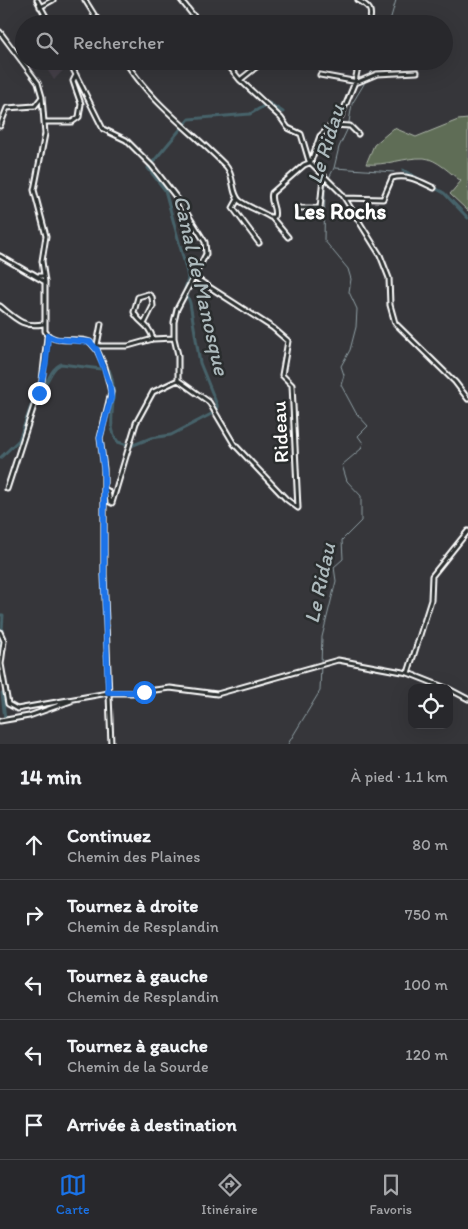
<!DOCTYPE html>
<html lang="fr">
<head>
<meta charset="utf-8">
<style>
  body { margin:0; font-family:Itim,sans-serif; background:#303034; color:#f1f3f6 }
  .controls { position:absolute; right:15px; bottom:15px; display:grid; overflow:hidden; border-radius:10px; box-shadow:0 5px 20px #0002 }
  .controls button { width:45px; height:45px; display:grid; place-items:center; padding:0; border:0; border-bottom:1px solid #444448; background:#28282c; color:#f1f3f6; font:25px sans-serif }
  .stop { position:absolute; width:15px; height:15px; margin:-11px; border:4px solid #1a73e8; border-radius:50%; background:#fff }
  .stop.end { background:#1a73e8; border-color:#fff; box-shadow:0 1px 5px #0008 }
  .list { margin:0; padding:0; list-style:none }
  h2 { display:flex; justify-content:space-between; align-items:center; height:65px; margin:0; padding:0 20px; font-size:21px }
  h2 small { font-size:16px; font-weight:400; color:#a5a6a9 }
  .list li { display:grid; grid-template-columns:32px 1fr auto; gap:15px; align-items:center; box-sizing:border-box; height:70px; padding:0 20px; border-top:1px solid #444448 }
  .list b { display:block; font-size:19px; white-space:nowrap }
  .list p { margin:0; font-size:16px; white-space:nowrap; color:#a5a6a9 }
  .list em { font-size:16px; font-style:normal; color:#a5a6a9 }
  .icon { flex:none; width:28px; height:28px; fill:none; stroke:currentColor; stroke-width:2; stroke-linecap:round; stroke-linejoin:round }
  .map { position:relative; flex:none; width:468px; height:744px; overflow:hidden }
  .search { position:absolute; background:#28282c; box-shadow:0 5px 20px #0002; left:15px; right:15px; top:15px; height:55px; display:flex; align-items:center; gap:12px; box-sizing:border-box; padding:0 18px; border-radius:28px; color:#a5a6a9; font-size:19px }
  .sheet { height:415px; background:#28282c }
  nav { display:flex; justify-content:space-around; align-items:center; box-sizing:border-box; height:70px; border-top:1px solid #444448; background:#28282c; font-size:14px; color:#a5a6a9 }
  nav a { display:grid; justify-items:center; gap:2px }
  nav .on { color:#1a73e8 }
  .map>svg:first-child { display:block }
</style>
</head>
<body>
<div class="map">
<svg width="468" height="744" viewBox="0 0 468 744">
  <rect width="100%" height="100%" fill="#36363a"/>
  <filter id="ink" filterUnits="userSpaceOnUse"><feTurbulence type="fractalNoise" baseFrequency=".02" numOctaves="2"/><feDisplacementMap in="SourceGraphic" scale="10" xChannelSelector="R" yChannelSelector="G"/><feConvolveMatrix kernelMatrix="1 2 1 2 8 2 1 2 1" color-interpolation-filters="sRGB"/></filter>
  <g filter="url(#ink)">
    <path fill="#444148" d="M28 61H66L69 64 54 80 42 62 32 70 27 63Z"/>
    <path fill="#5e6d56" stroke="#aeb6aa" d="M468 119V211L450 194 461 181C451 174 437 159 424 158 405 157 386 166 366 164L374 145 394 128 416 137 458 120Z"/>
    <g fill="none" stroke-linecap="round" stroke-linejoin="round">
      <path stroke="#91a1a6" stroke-width="1" d="M389 24 396 0
        M366 77 372 71 375 61
        M335 168 394 172
        M288 744 320 691 322 637 336 581 334 567 343 559 342 540 361 521V496L347 481 342 465 361 449 363 443 358 436 368 426 356 413 341 385 344 375 341 366 350 350 356 327 357 309 349 292 351 279 348 269 324 240 325 186 334 168 339 147 348 128 352 104 364 84V81"/>
      <path stroke="#47636b" stroke-width="3" d="M403 170 444 193 468 218
        M0 458 19 440 36 392C50 385 48 370 61 364L109 370C121 396 103 423 118 442L131 446 151 438 171 435 217 411V405L200 363 190 303 185 289 188 279 187 272 165 190 148 168 189 119 250 114 269 103 283 112
        M0 615H3L2 631
        M0 658 1 638
        M0 670 3 681
        M1 720 5 719 2 693"/>
      <defs>
        <path id="minor" d="M37 0 50 24
          M85 0 100 24
          M181 0 200 24
          M358 0C370 7 373 10 369 24
          M40 7 53 0
          M40 24 44 14
          M84 24 96 17
          M0 32 38 83 42 97 45 134 34 190 46 236 42 261 45 282V331C53 346 76 336 90 342L97 350 105 367 111 392 100 438 104 469V574L111 744
          M69 61 103 129 126 140 152 166 180 202 205 242 206 254 177 309 174 322V338L178 355V380L209 402 234 444 286 499 298 508 292 385 282 375 288 341 273 328 194 277
          M125 61C154 106 190 129 226 166 235 176 231 194 240 201 246 206 262 212 270 217H274C277 208 269 202 272 193L304 165 309 163
          M225 61 240 80 281 118 288 128 301 134 309 161 342 194 380 255 389 278 390 305 395 323 455 382 468 399
          M320 75 358 82 377 74 417 72
          M240 80 260 64
          M45 122H72L79 117 81 104 73 81 76 75
          M333 125 350 126 358 134
          M0 126 7 108 35 106 42 97
          M311 161 320 136 341 116 355 82 359 61
          M345 198 383 199 392 178C408 174 419 181 434 188
          M238 199 233 208 259 243
          M298 208H320L323 177
          M272 218 288 237
          M0 256 45 282
          M32 273 37 276H44
          M0 306C15 318 23 328 43 324
          M145 322 153 306 152 297 148 294 138 297 134 312C138 323 149 323 153 339
          M97 345 101 324
          M94 346H128L153 339 174 338
          M7 489 42 381 47 337
          M104 489 108 491 110 502 112 503 136 423 153 392 178 380
          M0 632 4 641 1 664 8 704 17 709 108 693H132L170 688 217 694 338 660 408 673 446 688
          M408 673 431 600 432 576 468 531
          M449 689 468 699
          M0 721 29 716 71 701"/>
      </defs>
      <use href="#minor" stroke="#fff" stroke-width="7"/>
      <use href="#minor" stroke="#2a2d2e" stroke-width="3"/>
    </g>
  </g>
  <g fill="none" stroke-linecap="round" stroke-linejoin="round" filter="url(#ink)">
    <path stroke="#1a73e8" stroke-width="6" d="M39 393 46 362 48 336 55 339 90 342 97 350 110 385 111 398 100 438 104 472V574L108 692H144"/>
  </g>
  <g text-anchor="middle" stroke-width="5" stroke-linejoin="round" paint-order="stroke">
    <g font-size="21" fill="#fff" stroke="#2a2d2e">
      <text transform="translate(280 432) rotate(-93)" y="7">Rideau</text>
    </g>
    <g font-size="22" font-style="italic" fill="#acb9bc" stroke="#2a2d2e">
      <text transform="translate(325 144) rotate(-73)" y="8">Le Ridau</text>
      <text transform="translate(202 285) rotate(77)" y="8">Canal de Manosque</text>
      <text transform="translate(319 583) rotate(-78)" y="8">Le Ridau</text>
    </g>
    <g font-size="22" font-weight="bold" fill="#fff" stroke="#2a2d2e">
      <text x="340" y="219">Les Rochs</text>
    </g>
  </g>
</svg>
<div class="controls">
<button><svg class="icon" aria-label="locate" viewBox="0 0 24 24"><circle cx="12" cy="12" r="6"/><path d="M12 2v4M12 18v4M2 12h4M18 12h4"/></svg></button>
</div>
<div class="stop" style="left:144px;top:692px"></div>
<div class="stop end" style="left:39px;top:393px"></div>
<div class="search"><svg class="icon" aria-label="search" viewBox="0 0 24 24"><circle cx="10" cy="10" r="6"/><path d="M15 15l6 6"/></svg>Rechercher</div>
</div>
<section class="sheet">
<h2>14 min<small>À pied · 1.1 km</small></h2>
<ul class="list">
<li><svg class="icon" aria-label="ahead" viewBox="0 0 24 24"><path d="M12 20V5M6 11l6-6 6 6"/></svg><div><b>Continuez</b><p>Chemin des Plaines</p></div><em>80 m</em></li>
<li><svg class="icon" aria-label="right" viewBox="0 0 24 24"><path d="M7 20v-9h11M14 6l5 5-5 5"/></svg><div><b>Tournez à droite</b><p>Chemin de Resplandin</p></div><em>750 m</em></li>
<li><svg class="icon" aria-label="left" viewBox="0 0 24 24"><path d="M17 20v-9H6M10 6l-5 5 5 5"/></svg><div><b>Tournez à gauche</b><p>Chemin de Resplandin</p></div><em>100 m</em></li>
<li><svg class="icon" aria-label="left" viewBox="0 0 24 24"><path d="M17 20v-9H6M10 6l-5 5 5 5"/></svg><div><b>Tournez à gauche</b><p>Chemin de la Sourde</p></div><em>120 m</em></li>
<li><svg class="icon" aria-label="arrive" viewBox="0 0 24 24"><path d="M6 21V4h12l-3 4 3 4H6"/></svg><div><b>Arrivée à destination</b></div></li>
</ul>
</section>
<nav>
<a class="on"><svg class="icon" aria-label="map" viewBox="0 0 24 24"><path d="M3 6l6-2 6 2 6-2v14l-6 2-6-2-6 2zM9 4v14M15 6v14"/></svg>Carte</a>
<a><svg class="icon" aria-label="directions" viewBox="0 0 24 24"><path d="M12 3l9 9-9 9-9-9zM9 14v-3h6M13 9l2 2-2 2"/></svg>Itinéraire</a>
<a><svg class="icon" aria-label="saved" viewBox="0 0 24 24"><path d="M7 4h10v16l-5-4-5 4z"/></svg>Favoris</a>
</nav>
</body>
</html>
